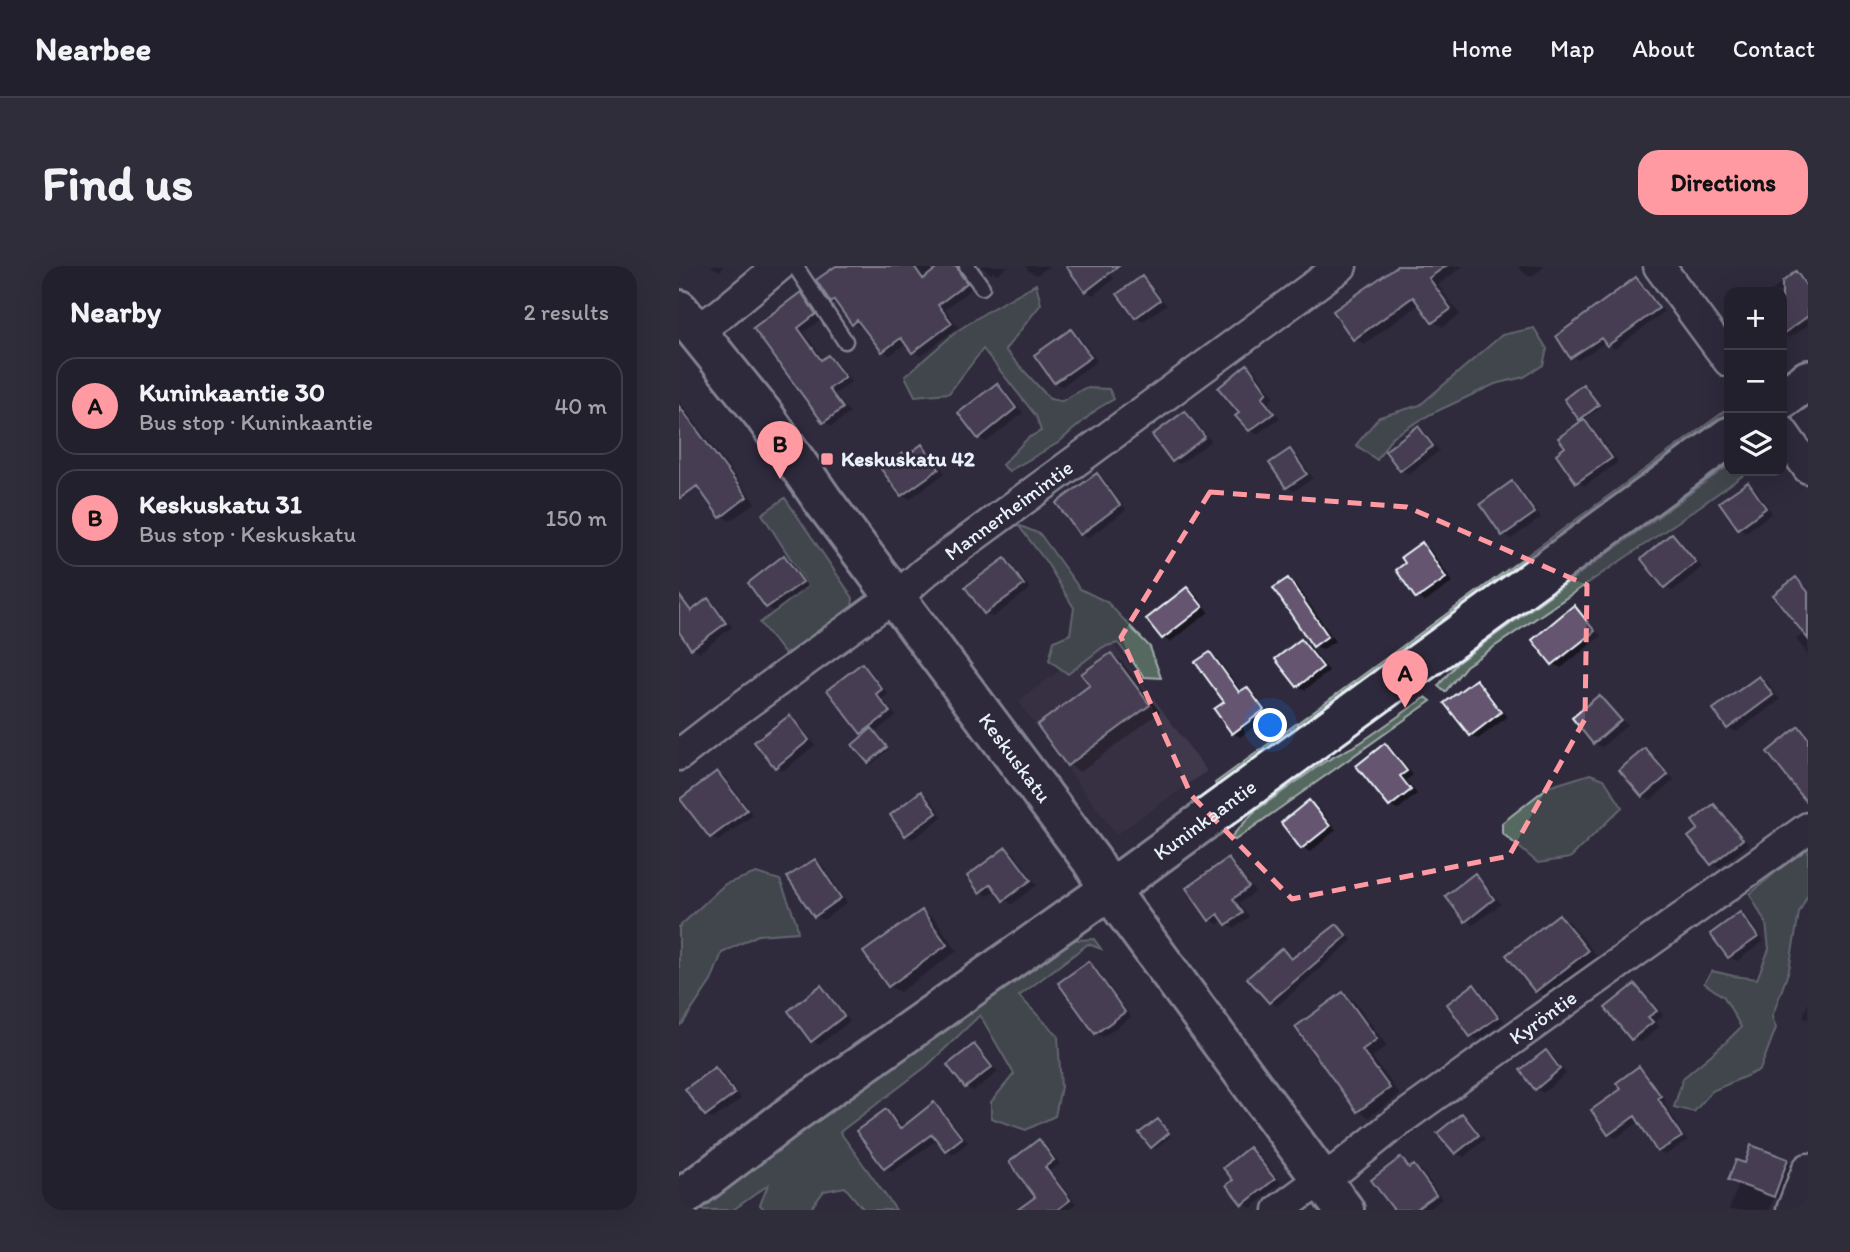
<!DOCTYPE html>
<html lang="en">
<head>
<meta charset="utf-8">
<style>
  body { margin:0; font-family:Itim,sans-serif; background:#2f2d3a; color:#f1f3f6 }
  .controls { position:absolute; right:21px; top:21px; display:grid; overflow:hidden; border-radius:14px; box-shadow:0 7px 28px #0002 }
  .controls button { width:63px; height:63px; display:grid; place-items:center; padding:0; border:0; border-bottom:2px solid #403e4a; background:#23202e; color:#f1f3f6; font:35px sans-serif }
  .you { position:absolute; left:592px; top:460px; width:24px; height:24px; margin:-18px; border:5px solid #fff; border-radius:50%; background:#1a73e8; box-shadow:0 0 0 10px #1a73e833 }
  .badge { display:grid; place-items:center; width:46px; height:46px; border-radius:50%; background:#ff9aa2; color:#111; font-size:23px; font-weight:700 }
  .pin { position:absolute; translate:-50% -58px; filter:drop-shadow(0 2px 4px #0008) }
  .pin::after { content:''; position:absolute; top:37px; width:24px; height:21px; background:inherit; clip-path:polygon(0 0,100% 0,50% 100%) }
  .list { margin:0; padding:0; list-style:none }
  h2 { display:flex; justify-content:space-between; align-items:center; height:91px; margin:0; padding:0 28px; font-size:30px }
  h2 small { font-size:23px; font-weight:400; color:#a3a3aa }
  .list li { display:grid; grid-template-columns:46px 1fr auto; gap:21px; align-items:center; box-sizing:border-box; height:98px; margin:0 14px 14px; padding:0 14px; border:2px solid #403e4a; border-radius:21px }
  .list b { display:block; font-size:26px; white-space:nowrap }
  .list p { margin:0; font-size:23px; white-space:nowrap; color:#a3a3aa }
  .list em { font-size:23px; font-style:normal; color:#a3a3aa }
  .icon { flex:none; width:38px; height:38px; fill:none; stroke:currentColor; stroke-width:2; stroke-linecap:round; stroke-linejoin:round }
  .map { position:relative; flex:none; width:1129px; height:944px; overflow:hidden; border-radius:21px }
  header { display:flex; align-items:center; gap:42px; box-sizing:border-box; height:98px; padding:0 35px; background:#23202e; border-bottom:2px solid #403e4a }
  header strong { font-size:33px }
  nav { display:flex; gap:38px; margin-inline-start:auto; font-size:24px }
  .intro { display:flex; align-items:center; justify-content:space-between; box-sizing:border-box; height:168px; padding:0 42px }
  h1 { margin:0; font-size:49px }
  .button { padding:18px 32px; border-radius:21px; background:#ff9aa2; color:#111; font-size:24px; font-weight:700 }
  main { display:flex; gap:42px; padding:0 42px }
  aside { flex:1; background:#23202e; border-radius:21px; box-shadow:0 7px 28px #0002 }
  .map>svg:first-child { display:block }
</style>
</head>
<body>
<header>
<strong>Nearbee</strong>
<nav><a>Home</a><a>Map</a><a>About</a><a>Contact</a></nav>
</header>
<div class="intro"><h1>Find us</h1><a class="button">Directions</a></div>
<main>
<aside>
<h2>Nearby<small>2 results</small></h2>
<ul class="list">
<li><span class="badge">A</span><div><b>Kuninkaantie 30</b><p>Bus stop · Kuninkaantie</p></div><em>40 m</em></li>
<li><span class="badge">B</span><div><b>Keskuskatu 31</b><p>Bus stop · Keskuskatu</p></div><em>150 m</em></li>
</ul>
</aside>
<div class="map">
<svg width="1129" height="944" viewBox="0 0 1129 944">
  <rect width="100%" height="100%" fill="#2f2a3d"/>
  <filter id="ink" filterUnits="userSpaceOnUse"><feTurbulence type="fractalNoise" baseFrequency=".0143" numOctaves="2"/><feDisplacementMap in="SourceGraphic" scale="14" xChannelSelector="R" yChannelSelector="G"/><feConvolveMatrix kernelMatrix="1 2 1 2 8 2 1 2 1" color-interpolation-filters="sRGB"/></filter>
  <g filter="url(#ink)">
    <path fill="#3f374c" d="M428 369 528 505 437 569 339 435Z"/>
    <path fill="#576961" stroke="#a0adac" stroke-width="2" d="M357 18 362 38 326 84 371 133 383 135 406 122 430 123 435 133 418 143 379 177 330 205 323 199 349 172 362 165 357 150 304 83 270 127 236 130 226 110 278 65 312 43Z
      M855 62 868 83 864 99 845 111 816 118 752 148 713 171 698 194 677 179 700 151 741 139 823 69Z
      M1050 142V152L540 525 536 517Z
      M1050 199V205H1070L1003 253 787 400 766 426 759 420 778 397Z
      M106 232 174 332 173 342 109 392 81 357 129 320 83 248Z
      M339 259 361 268 401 323 428 336 471 381 482 412 465 411 439 377 424 381 389 408 370 394 375 375 391 368 395 342 368 297Z
      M747 431 752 435 556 574 551 572 576 545 645 496 681 477Z
      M911 508 925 513 943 541 891 592 859 597 823 567V557L869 521Z
      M1129 581V628L1120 647 1110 704 1093 751 1097 762 1081 804 1033 825 1015 846 995 841 1004 812 1046 777 1062 761 1045 731 1025 717 1033 705 1055 710 1078 713 1090 683 1087 658 1071 628 1112 593Z
      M77 607 101 614 117 655 119 666 79 669 43 687 32 715 4 757 0 760V661L46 618Z
      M415 673 422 683 409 678 340 730 379 770 382 821 376 850 347 864 312 852V836L335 808 301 749 248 800 161 866 217 944H185L166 921 145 925 131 944H86L81 939 89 919 54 944H10L297 733 396 674Z"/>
    <path fill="#0007" d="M31 0H44L42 5Z
      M160 0H288L285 7 294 21 266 43 279 61 242 90 235 86 228 77 211 89 204 85 184 59 181 61 174 57 162 40 153 35Z
      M301 0H329L318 8 314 6 312 8Z
      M347 0H370L358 9 350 5Z
      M395 0H425L435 13 414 29 407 24Z
      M713 0H784L759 19 781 49 764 61 754 55 741 38 685 78 675 72 716 3Z
      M839 0H866L852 11 845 7Z
      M1117 7 1124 11 1129 18V59L1111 72 1107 70 1103 73V26H1091Z
      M463 12 470 16 487 39 464 55 457 51Z
      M957 13 963 17 985 46 936 83 927 76 899 94 893 90Z
      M122 28 129 32 143 53 125 66 145 94 149 91 156 95 172 116 156 128 171 147 153 160 145 156 76 62Z
      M392 65 399 69 418 95 383 120 376 116Z
      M569 100 576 104 595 131 589 137 601 152 578 168 571 164 562 148Z
      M318 119 325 123 344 147 307 176 300 172Z
      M904 120 922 141 905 154 902 152Z
      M0 135 76 237 51 255 43 250 0 193Z
      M506 147 513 151 532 175 501 198 494 194Z
      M905 155 912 159 939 196 906 220 899 216 879 189 888 182Z
      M739 162 746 166 760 185 730 208 723 204 708 186Z
      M243 181 250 185 266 207 231 233 224 229 228 191Z
      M611 185 618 189 634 212 615 225 608 221Z
      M418 209 425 213 447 244 409 272 402 268Z
      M833 217 840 221 862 252 832 273 825 268Z
      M1069 218 1076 222 1093 247 1067 266 1060 261Z
      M993 270 1000 274 1023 301 994 325 986 320Z
      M743 278 750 282 774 316 746 336 739 332Z
      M106 291 113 295 130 320 95 345 88 341Z
      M326 294 333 299 351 323 314 351 306 347Z
      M1117 313 1122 316 1129 326V389L1117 373 1126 367Z
      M609 314 617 318 656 375 643 384 636 379Z
      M508 323 516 327 530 346 491 376 484 372Z
      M29 334 36 339 53 361 21 386 13 381 0 363V349L9 342 14 346Z
      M895 342 903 346 922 370 882 402 875 398 855 375Z
      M623 375 630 379 650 405 626 424 619 420Z
      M531 388 538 392 563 426 568 423 575 427 591 449 561 471 554 467 548 437Z
      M432 389 443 395 481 446 401 506 390 499 360 459 413 420Z
      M183 399 190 403 209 428 203 433 217 450 196 466 210 483 193 498 190 496 188 469 183 466Z
      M1080 412 1088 416 1101 434 1057 466 1049 461Z
      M797 415 804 419 828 451 799 473 792 469Z
      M920 431 927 436 948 459 923 481 915 477Z
      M111 451 118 455 136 479 104 505 97 501Z
      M706 479 713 483 734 509 727 514 738 528 718 544 711 540Z
      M966 484 974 488 995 514 972 534 964 530 943 504Z
      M38 507 46 511 74 549 39 575 32 571Z
      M242 527 250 531 264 551 234 573 227 569Z
      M631 536 638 540 657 564 631 586 623 581Z
      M1035 540 1042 544 1070 578 1040 602 1033 598Z
      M327 583 335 587 358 619 333 638 325 633 318 623 309 630 301 625Z
      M549 594 556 598 576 626 560 637 570 651 556 662 548 658 545 653 539 658 532 654Z
      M136 595 143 599 168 637 144 654 137 649Z
      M796 609 803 614 822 638 794 659 787 654Z
      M243 646 255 652 278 685 221 726 210 720Z
      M1061 648 1068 652 1085 675 1058 695 1050 691Z
      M880 650 891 656 919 692 868 731 857 725Z
      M658 660 664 664 673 674 598 740 591 736 571 712 603 685 614 694Z
      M410 697 417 702 452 751 424 771 417 767Z
      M795 720 802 724 825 755 800 774 793 770Z
      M956 720 963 724 984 749 976 756 980 761 961 777 954 772Z
      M142 722 149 726 171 755 140 779 133 774Z
      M664 728 675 735 708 780 693 791 721 829 690 851 679 845Z
      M1129 737V754L1124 751Z
      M295 780 302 785 319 806 294 825 287 821Z
      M867 786 874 790 887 808 864 827 857 822Z
      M960 802 966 806 987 834 985 836 1008 875 986 889 979 885 961 855 937 872 930 868 944 824Z
      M37 803 44 807 62 833 34 853 27 849Z
      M255 838 262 842 289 876 275 888 267 884 259 873 213 906 206 902 207 846 215 850 224 862Z
      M783 849 790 854 806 873 785 891 777 887Z
      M482 857 492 870 476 883 473 881Z
      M360 875 367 879 381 898 371 905 397 938 388 944H341L359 932Z
      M570 883 578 887 602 917 572 942 565 937 557 914Z
      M722 893 730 898 733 902 735 901 743 905 763 933 749 944H717Z
      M1108 894 1115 899 1102 934 1095 931 1090 944H1050L1067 899Z"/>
    <path fill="#65556f" stroke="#e8f1f8" stroke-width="2" d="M157 0H235L244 13 261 0H278L280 6 288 17 259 39 273 57 233 87 222 72 203 86 178 54 173 59 155 34 152 37 137 14Z
      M387 0H440L406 26Z
      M718 0H767L750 12 772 43 753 57 734 31 674 74 654 45Z
      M1117 5 1129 22V50L1103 69V16Z
      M463 10 481 34 456 52 438 28Z
      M957 11 980 42 928 80 922 72 891 92 877 70Z
      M122 26 137 48 119 62 142 94 149 89 166 111 150 123 164 142 144 157 74 62Z
      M392 63 412 91 375 117 355 89Z
      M568 98 588 126 583 132 595 147 570 165 556 150 560 147 539 122Z
      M318 117 337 142 299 173 279 147Z
      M904 118 920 139 900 154 885 133Z
      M0 140 68 231 41 252 18 220 0 233Z
      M506 145 526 171 493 196 473 169Z
      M905 153 933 192 897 217 877 188 886 181 879 172Z
      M739 160 754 180 721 205 706 185Z
      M243 178 260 203 222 230 202 203 224 187 227 190Z
      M611 183 628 208 607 222 590 197Z
      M418 207 441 239 401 269 377 237Z
      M833 215 856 247 823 270 801 238Z
      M1069 216 1087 242 1059 263 1040 236Z
      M993 267 1017 296 985 322 962 293Z
      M743 276 767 312 737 333 717 304 726 297 722 291Z
      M105 289 124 316 87 342 69 317Z
      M326 292 345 319 305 348 286 321Z
      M1117 311 1129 326V373L1094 329Z
      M609 312 649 370 634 381 594 322Z
      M508 321 524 341 483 373 467 353Z
      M0 329 12 345 29 332 47 357 12 383 0 366Z
      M895 339 916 365 873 399 853 374Z
      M622 373 644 401 618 421 596 393Z
      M531 386 560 426 568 421 585 444 553 468 535 443 545 436 516 396Z
      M432 387 471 439 388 500 358 459 411 419 402 408Z
      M183 397 203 423 197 428 211 446 182 468 148 424Z
      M1080 410 1094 429 1048 463 1034 443Z
      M797 413 822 446 791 470 765 437Z
      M920 429 942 454 914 478 893 452Z
      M111 449 130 474 96 502 75 476Z
      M1120 460 1129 472V538L1088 486Z
      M193 462 208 481 189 497 173 479Z
      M706 477 728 505 721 510 732 524 710 541 677 500Z
      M966 482 989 509 963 531 940 504Z
      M38 505 68 544 31 572 1 533Z
      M242 525 258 547 226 570 211 549Z
      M630 534 651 560 622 583 602 557Z
      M1035 538 1064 573 1032 599 1009 571 1019 563 1013 555Z
      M327 581 352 614 324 635 312 618 300 627 288 610Z
      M549 592 570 621 554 633 564 647 547 659 539 648 530 655 507 622Z
      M136 593 162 632 135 651 108 611Z
      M796 607 815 633 786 656 766 630Z
      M243 644 268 679 209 721 184 686Z
      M1061 646 1079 671 1049 692 1031 668Z
      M880 648 909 685 856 726 827 689Z
      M658 658 668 670 590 737 568 712 603 682 612 693Z
      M410 695 446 746 416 768 379 717Z
      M795 718 819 751 791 771 768 738Z
      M956 718 978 745 969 751 974 756 952 774 926 742Z
      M142 719 165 750 132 776 109 745Z
      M664 726 698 773 683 784 711 822 678 846 616 761Z
      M295 778 313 801 286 822 268 799Z
      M867 784 881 803 856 824 841 804Z
      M960 800 982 830 979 832 1003 871 978 886 956 850 929 869 912 844 942 823 937 817Z
      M36 801 56 828 26 850 6 823Z
      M255 836 283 872 266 885 253 868 205 903 177 865 207 843 221 863Z
      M783 847 800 869 776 888 758 867Z
      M479 853 490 867 472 882 460 867Z
      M360 873 375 894 366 901 391 934 378 944H338L356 931 330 896Z
      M1072 879 1109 893 1095 931 1049 914 1057 894 1066 897Z
      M570 881 596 913 563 939 547 919 554 914 544 902Z
      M722 891 730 902 735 899 757 929 736 944H715L692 914Z"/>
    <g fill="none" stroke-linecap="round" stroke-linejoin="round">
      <defs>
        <path id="lane" d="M116 0 166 75
          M288 0 303 21"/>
        <g id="street">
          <path d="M980 0 1050 95"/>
          <path d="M18 64 42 48 100 0"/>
          <path d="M1103 165 1129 202"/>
          <path id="s1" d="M0 489 53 448 196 344 217 332 246 306 662 0"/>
          <path id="s2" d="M600 944 642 913 662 901 718 856 1129 562"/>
          <path d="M1113 944 1129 903"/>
        </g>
        <g id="secondary">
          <path id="s3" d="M0 44 84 148 145 236 413 595 430 624 665 944"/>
          <path d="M1103 133 1129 114"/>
          <path id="s4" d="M0 934 117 845 430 624 1050 171"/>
        </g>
      </defs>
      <use href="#lane" stroke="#e8f1f8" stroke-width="19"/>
      <use href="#street" stroke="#e8f1f8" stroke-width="35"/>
      <use href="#secondary" stroke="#e8f1f8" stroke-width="44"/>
      <use href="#lane" stroke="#2f2a3d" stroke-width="14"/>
      <use href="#street" stroke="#2f2a3d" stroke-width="30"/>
      <use href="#secondary" stroke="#2f2a3d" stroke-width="38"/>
    </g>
  </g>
  <path d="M0 0H1129V944H0ZM531 226 728 241 908 319 906 453 830 590 613 633 512 529 442 371Z" fill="#2f2a3d" fill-opacity=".55" fill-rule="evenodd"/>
  <path fill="none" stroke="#ff9aa2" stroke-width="5" stroke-dasharray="14 9" stroke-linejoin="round" d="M531 226 728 241 908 319 906 453 830 590 613 633 512 529 442 371Z"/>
  <rect fill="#ff9aa2" stroke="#2f2a3d" stroke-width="2.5" x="141" y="186" width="14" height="14" rx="3.5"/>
  <g text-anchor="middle" stroke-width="6" stroke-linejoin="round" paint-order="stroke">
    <g font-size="21" font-weight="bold" fill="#e8f1f8" stroke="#2f2a3d" text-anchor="start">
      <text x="162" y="200">Keskuskatu 42</text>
    </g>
    <g font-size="21" fill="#e8f1f8" stroke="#2f2a3d">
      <text dy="7" stroke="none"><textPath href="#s1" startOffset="411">Mannerheimintie</textPath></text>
      <text dy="7" stroke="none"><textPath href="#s3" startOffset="560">Keskuskatu</textPath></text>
      <text dy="7" stroke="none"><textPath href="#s4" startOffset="649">Kuninkaantie</textPath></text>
      <text dy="7" stroke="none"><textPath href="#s2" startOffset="327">Kyröntie</textPath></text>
    </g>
  </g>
</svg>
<div class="controls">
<button>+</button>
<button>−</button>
<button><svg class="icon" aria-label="layers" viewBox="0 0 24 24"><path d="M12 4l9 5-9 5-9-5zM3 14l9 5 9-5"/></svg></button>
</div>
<div class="you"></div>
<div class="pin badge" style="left:726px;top:442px">A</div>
<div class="pin badge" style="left:101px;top:213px">B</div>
</div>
</main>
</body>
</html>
